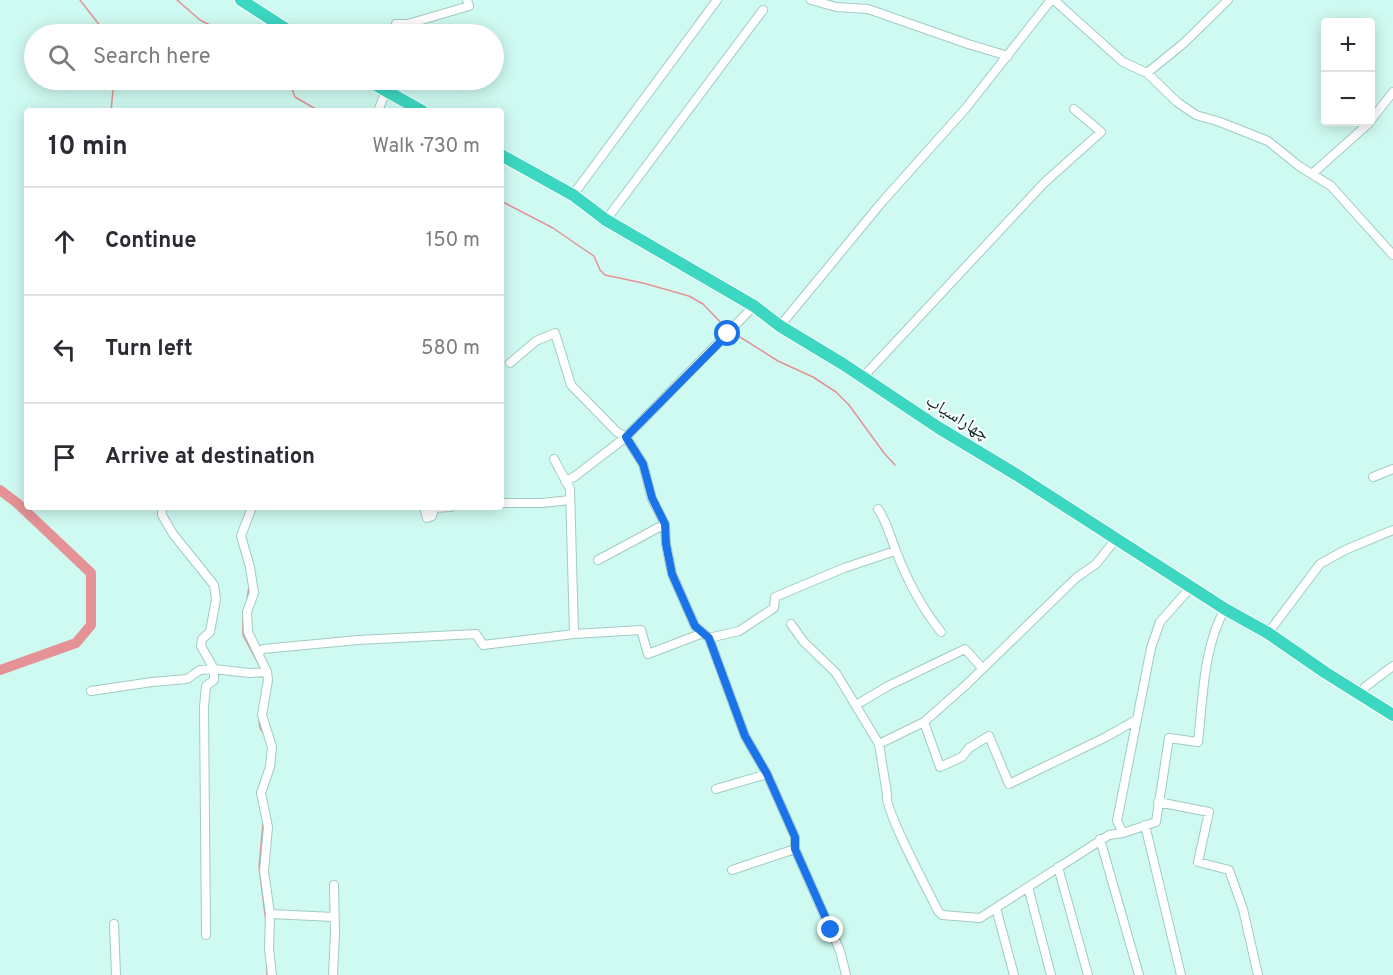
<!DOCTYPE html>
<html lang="en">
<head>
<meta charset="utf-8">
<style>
  body { margin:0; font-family:Overpass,"Noto Naskh Arabic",sans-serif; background:#f2f2f3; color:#2b2b33 }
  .controls { position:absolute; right:18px; top:18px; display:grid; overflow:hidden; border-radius:6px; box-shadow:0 3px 15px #0003 }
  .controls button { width:54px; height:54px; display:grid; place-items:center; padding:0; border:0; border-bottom:2px solid #e1e1e2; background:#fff; color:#2b2b33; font:30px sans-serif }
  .stop { position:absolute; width:18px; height:18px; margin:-14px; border:4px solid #1a73e8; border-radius:50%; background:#fff }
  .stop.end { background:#1a73e8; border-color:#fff; box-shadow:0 2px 6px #0008 }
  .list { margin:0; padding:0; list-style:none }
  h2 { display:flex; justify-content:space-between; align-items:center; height:78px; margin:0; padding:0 24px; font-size:26px }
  h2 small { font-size:20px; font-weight:400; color:#7c7c81 }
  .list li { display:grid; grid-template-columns:39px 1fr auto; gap:18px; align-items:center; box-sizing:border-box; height:108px; padding:0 24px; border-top:2px solid #e1e1e2 }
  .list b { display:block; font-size:22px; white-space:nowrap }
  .list em { font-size:20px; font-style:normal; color:#7c7c81 }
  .icon { flex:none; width:33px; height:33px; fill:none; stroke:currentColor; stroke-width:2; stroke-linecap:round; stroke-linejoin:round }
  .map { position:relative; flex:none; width:1393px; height:975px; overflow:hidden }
  .search { position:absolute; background:#fff; box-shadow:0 3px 15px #0003; left:24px; top:24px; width:480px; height:66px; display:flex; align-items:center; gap:15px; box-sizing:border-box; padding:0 21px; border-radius:33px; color:#7c7c81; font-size:22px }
  .panel { position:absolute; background:#fff; box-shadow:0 3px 15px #0003; left:24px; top:108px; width:480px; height:402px; border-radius:6px }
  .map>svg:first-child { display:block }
</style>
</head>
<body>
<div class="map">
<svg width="1393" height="975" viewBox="0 0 1393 975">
  <rect width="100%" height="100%" fill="#cffaf1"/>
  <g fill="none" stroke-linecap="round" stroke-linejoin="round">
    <path stroke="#e59296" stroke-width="1.5" d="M80 0 101 27 104 34
      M177 0 200 20 218 29H230L243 34
      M289 80 295 97 319 111
      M111 111 114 80
      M501 201 553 228 579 246 594 256 600 270 605 275 643 283 689 296 703 304 728 330
      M732 332 778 361 813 377 836 392 849 405 884 453 895 465
      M247 601 249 585
      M243 611V635L259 665
      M259 719 260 728 264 734
      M263 823 259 867 266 922
      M267 966V975"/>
    <path stroke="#e59296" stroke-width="10" d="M0 490 17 503 91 573V625L76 643 0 670"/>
    <defs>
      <path id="minor" d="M811 0 836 7 868 9 968 44 1008 56
        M1054 0 1123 62 1147 73 1177 102 1196 115 1220 122 1268 141 1299 166 1331 186 1393 255
        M394 34 396 24H408L469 6 467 0
        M1147 73 1184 43 1228 0
        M378 111 386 91 388 80
        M1312 174 1368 124 1393 92
        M573 195 717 0
        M606 220 763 10
        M780 326 882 202 966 108 1051 0
        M510 363 536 341 555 333 571 385 617 432 626 437 643 464 652 499 665 524 666 544 672 574 695 626 709 638 745 736 767 774 795 837V849L840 951 846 975
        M863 377 1044 183 1101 132 1074 109
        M554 459 570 489 574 634
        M1373 477 1393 469
        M565 481 574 477 626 437 754 306
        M501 503H542L570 500
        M162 507V515L173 534 214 585 216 599 210 632 202 639 201 646 214 669V680L206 686 204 707 206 935
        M252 507 241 536 250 567 254 593 247 612 248 632 267 672 268 680 262 715 272 747 270 767 261 793 268 827 264 871 270 914 269 949 272 975
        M424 507 427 518 432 516 434 508 451 507
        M878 509C887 522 890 536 896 551 907 580 922 608 941 632
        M598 560 665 524
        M791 624 803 641 836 673 879 744 887 794C883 808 929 892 938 911L942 915 980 918 1109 835 1123 833 1156 822 1169 738 1198 742C1203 699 1203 647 1225 609
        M1268 633 1320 564 1345 550 1393 530
        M709 638 739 631 774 608 775 597 844 568 895 551
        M258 653 263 649 358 640 476 634 483 645 574 634 641 630 648 654 703 633
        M91 691 152 682 187 679 200 670 214 669 249 673 267 672
        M1362 695 1365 687 1393 666
        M856 705 888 686 965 649 982 668
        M924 722 940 767 962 757 969 748 989 736 1009 784 1106 737 1136 720
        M879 744 924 722 967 684 1076 578 1096 564 1116 539
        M716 789 767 774
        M1158 802 1209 812 1198 862 1229 870 1243 909 1258 975
        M1145 825 1181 975
        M1123 833 1117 821 1151 648 1160 622 1191 587
        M1100 839 1139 975
        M1058 867 1088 975
        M732 870 795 849
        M1028 887 1051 975
        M996 908 1014 975
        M270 914 334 917
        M114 924 116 975
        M333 975 335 933 334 885"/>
      <path id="highway" d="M241 0 294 34
        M367 80 422 111
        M501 155 573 195 606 220 754 306 780 326 843 364 939 428 1017 475 1225 609 1268 633 1326 673 1393 715"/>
    </defs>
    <use href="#minor" stroke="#a1cbc2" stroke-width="10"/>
    <use href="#highway" stroke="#fff" stroke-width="14"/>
    <use href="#minor" stroke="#fff" stroke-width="8"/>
    <use href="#highway" stroke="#3bd7c1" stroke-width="12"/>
  </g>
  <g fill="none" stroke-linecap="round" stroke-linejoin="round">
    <path stroke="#1a73e8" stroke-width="8" d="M728 334 626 437 643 464 652 498 665 524 666 544 672 574 695 626 709 638 745 736 767 774 795 837V849L831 930"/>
  </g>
  <g text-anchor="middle" stroke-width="4.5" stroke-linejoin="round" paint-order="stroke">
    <g font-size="18" fill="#152623" stroke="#f6fffd">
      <text transform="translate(958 417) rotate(32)" y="6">چهاراسیاب</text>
    </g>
  </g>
</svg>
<div class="controls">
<button>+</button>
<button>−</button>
</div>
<div class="stop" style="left:728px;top:334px"></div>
<div class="stop end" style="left:831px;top:930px"></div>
<div class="search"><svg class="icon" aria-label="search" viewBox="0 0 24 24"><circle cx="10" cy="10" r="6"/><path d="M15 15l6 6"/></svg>Search here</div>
<section class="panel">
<h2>10 min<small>Walk · 730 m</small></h2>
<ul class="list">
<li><svg class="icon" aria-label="ahead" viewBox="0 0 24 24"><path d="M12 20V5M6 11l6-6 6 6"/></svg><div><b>Continue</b></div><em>150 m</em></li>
<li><svg class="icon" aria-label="left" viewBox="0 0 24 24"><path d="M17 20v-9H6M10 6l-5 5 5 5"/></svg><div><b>Turn left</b></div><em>580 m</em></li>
<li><svg class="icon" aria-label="arrive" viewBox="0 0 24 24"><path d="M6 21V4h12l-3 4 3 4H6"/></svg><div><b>Arrive at destination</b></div></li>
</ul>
</section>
</div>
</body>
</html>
